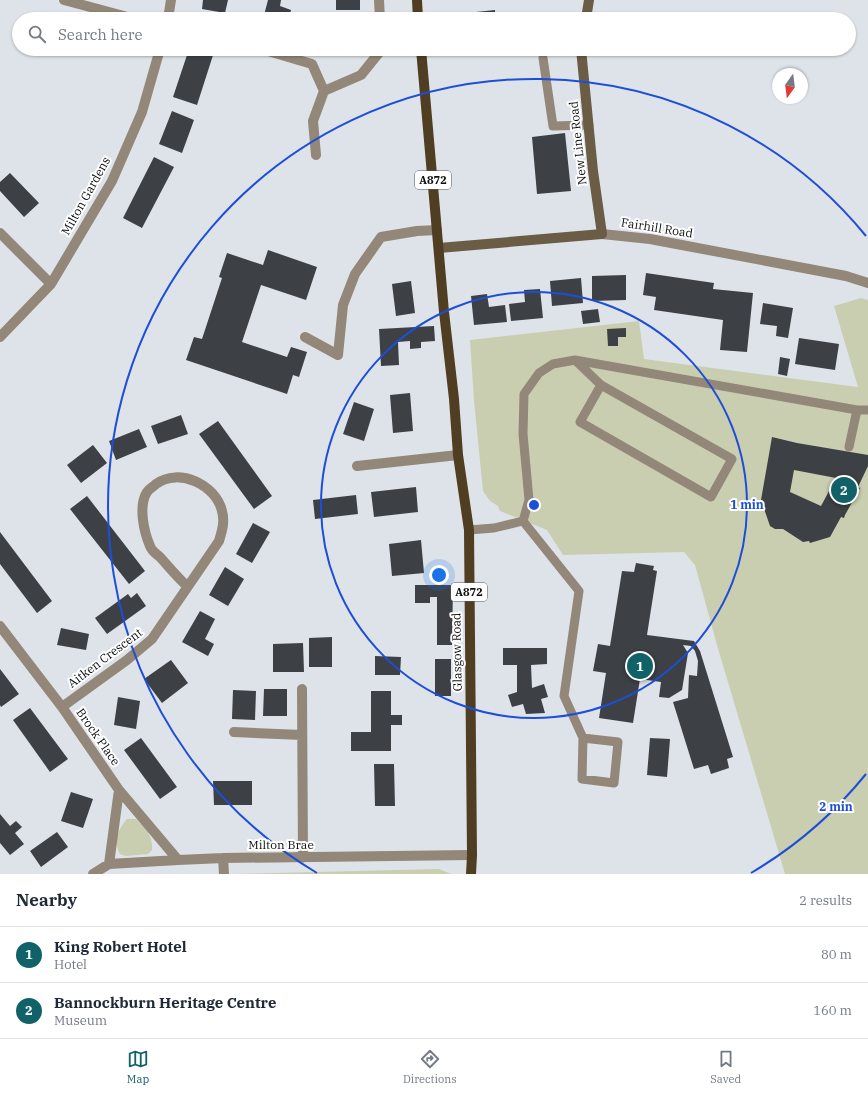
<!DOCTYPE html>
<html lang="en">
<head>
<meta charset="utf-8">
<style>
  body { margin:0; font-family:"IBM Plex Serif",serif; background:#f6f6f7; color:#1f2937 }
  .compass { position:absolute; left:772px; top:68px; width:36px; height:36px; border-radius:50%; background:#fff; box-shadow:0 1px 3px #0004; rotate:194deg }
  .you { position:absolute; left:439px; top:575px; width:14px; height:14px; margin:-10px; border:3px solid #fff; border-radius:50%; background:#1a73e8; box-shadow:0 0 0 6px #1a73e833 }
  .badge { display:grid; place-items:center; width:26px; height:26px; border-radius:50%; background:#116168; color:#fff; font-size:13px; font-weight:700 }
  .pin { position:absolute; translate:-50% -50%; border:2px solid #fff; box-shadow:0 1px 4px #0006 }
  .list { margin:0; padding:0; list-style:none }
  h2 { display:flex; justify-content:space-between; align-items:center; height:52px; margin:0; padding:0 16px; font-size:17px }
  h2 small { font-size:13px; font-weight:400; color:#747a83 }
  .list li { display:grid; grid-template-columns:26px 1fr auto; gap:12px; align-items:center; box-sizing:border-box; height:56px; padding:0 16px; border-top:1px solid #e0e1e3 }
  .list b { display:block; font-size:15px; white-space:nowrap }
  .list p { margin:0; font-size:13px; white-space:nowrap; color:#747a83 }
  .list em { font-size:13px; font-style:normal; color:#747a83 }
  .icon { flex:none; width:22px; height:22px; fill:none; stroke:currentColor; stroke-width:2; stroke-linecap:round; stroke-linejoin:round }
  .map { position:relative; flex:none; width:868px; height:874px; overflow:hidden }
  .search { position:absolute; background:#fff; box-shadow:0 1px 3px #0004; left:12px; right:12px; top:12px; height:44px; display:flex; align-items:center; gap:10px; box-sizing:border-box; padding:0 14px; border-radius:22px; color:#747a83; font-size:15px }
  .sheet { height:164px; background:#fff }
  nav { display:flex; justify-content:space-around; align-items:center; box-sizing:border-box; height:56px; border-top:1px solid #e0e1e3; background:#fff; font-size:11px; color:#747a83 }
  nav a { display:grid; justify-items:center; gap:2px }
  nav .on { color:#116168 }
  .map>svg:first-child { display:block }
</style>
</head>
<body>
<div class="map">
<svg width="868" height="874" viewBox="0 0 868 874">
  <rect width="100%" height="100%" fill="#dee3e9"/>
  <path fill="#caceb0" d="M861 298 868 300V874H785L717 645 695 565 684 552 563 555 547 530 500 511 498 506 490 501 483 491 474 401 470 340 639 321 644 359 858 387 834 306Z
    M127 819H136C146 829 153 835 152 850L148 854 126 856 120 854C113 842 118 829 127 819Z
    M439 869 451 874H234Z"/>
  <path fill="#3d4146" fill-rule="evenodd" d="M203 0H228L225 13 202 9Z
    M268 0H281L280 6 291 10 289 19H263Z
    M336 0H360V10H336Z
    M495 10V19H476V12Z
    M189 49H215L197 105 173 97Z
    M333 49H359V54L333 55Z
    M477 49H502V51L478 52Z
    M172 111 194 120 182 153 159 144Z
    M565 133 571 191 537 194 532 137Z
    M154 157 174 167 142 228 123 218Z
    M10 173 39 203 24 217 0 191V182Z
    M268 250 317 267 306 300 261 285 242 342 287 357 291 347 307 352 299 377 293 375 287 394 186 360 194 337 202 339 222 278 219 277 227 253 263 265Z
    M646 273 714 283 713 289 753 293 747 352 720 350 723 320 654 310 656 297 643 295Z
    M626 275V300L592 301V276Z
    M581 278 583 303 552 306 550 281Z
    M411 281 415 313 396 316 392 284Z
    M540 289 543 318 511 321 509 304 525 302 524 290Z
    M487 294 489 307 505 305 507 322 474 325 471 296Z
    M763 303 793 308 788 338 776 336 777 326 760 324Z
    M598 309 600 322 583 324 581 311Z
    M434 326 435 341 421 342V348L410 349V341L398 342 399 365 381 366 379 329Z
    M626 328V337H618V346H608L607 329Z
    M799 338 839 344 835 370 795 364Z
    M780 357 790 359 787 376 778 374Z
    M410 393 413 431 393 433 390 395Z
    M354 402 374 409 364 441 343 434Z
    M181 415 188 434 158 444 151 426Z
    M218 421 272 496 254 509 199 434Z
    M139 429 147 447 116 460 109 441Z
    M772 437 797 443 868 455V466L858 487 860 488 845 515 844 518 841 517 830 537 810 543 809 541 803 542 783 529H775L770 526 761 500ZM794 470 836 478 821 506 790 492Z
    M93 445 107 463 81 483 67 465Z
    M416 487 418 512 374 517 371 492Z
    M356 495 358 514 315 519 313 500Z
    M87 496 145 571 129 584 70 509Z
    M253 523 270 532 252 563 236 554Z
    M0 532 52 601 37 613 0 564Z
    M421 540 424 573 392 576 389 544Z
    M636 563 654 566 653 570 657 571 647 635 694 641 700 651 733 757 727 759 729 768 711 774 708 765 694 769 673 702 688 698 689 675 697 676 698 661 695 651 691 646 683 645 688 653 682 690 669 698 659 697 661 682 640 679 633 723 599 718 606 673 593 671 598 644 610 646 622 571 634 572Z
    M225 567 244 579 228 606 209 595Z
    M415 585H453L452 645H437V597H430V603H415Z
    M137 593 146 606 107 634 95 618 128 594 131 598Z
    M200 611 215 619 205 639 214 644 208 656 182 642Z
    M61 628 89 634 86 650 57 645Z
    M332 637V667H309V638Z
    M303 643 304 672H273V644Z
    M503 648H547V664L531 665 532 688 544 684 548 697 541 699 545 713 526 714 523 704 512 707 508 695 517 692V665H503Z
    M375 656 401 657 400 675H375Z
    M435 659H451V696H435Z
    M171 660 188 683 162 703 144 679Z
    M0 669 19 694 1 707 0 705Z
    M264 689H287V716H263Z
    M233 690 256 691 255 720 232 719Z
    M371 691H391V715H402V725H391V751H351V732H371Z
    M118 697 140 701 136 729 114 725Z
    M30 708 68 759 50 772 13 720Z
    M141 738 177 787 160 799 124 750Z
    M650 738 670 739 667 777 647 775Z
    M374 764H394L395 806H375Z
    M213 781H252V805H214Z
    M71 792 93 799 83 828 61 821Z
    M0 814 10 826 16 821 22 827 15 833 24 844 10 855 0 843Z
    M57 832 68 847 41 867 30 851Z"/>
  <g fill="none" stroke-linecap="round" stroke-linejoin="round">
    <path stroke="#928778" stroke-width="9" d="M543 58 553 126 589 125
      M575 360 601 385 732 459 711 497 580 422 601 385
      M849 447 857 410
      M523 521 529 500 523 434 524 394 539 373 553 364 575 360 857 410H868
      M469 530 494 528 523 521 579 591 564 696 583 738 618 742 614 783 582 779 583 738"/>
    <path stroke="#928778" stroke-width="10" d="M64 0 135 19
      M379 0 380 19
      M168 19 171 0
      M268 51 312 64 324 91
      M316 155 313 121 324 91 361 75 382 49
      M0 233 51 284
      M602 234 650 239 846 276 868 283
      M0 337 51 284 112 181 142 112 160 49
      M305 337 338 355 343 305 355 274 381 237 417 231 437 230
      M357 466 458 455
      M0 626 62 707 119 790 178 860
      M302 689 303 858
      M62 707 127 660 152 639 219 541C222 531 225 522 222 511 216 485 179 467 156 484 153 487 149 489 147 492 138 506 144 532 150 546 151 550 156 554 160 557 169 567 177 577 187 586
      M234 732 302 735
      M223 858 224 874
      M109 864 119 790
      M93 874 109 864 178 860 223 858 472 855"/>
    <path stroke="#6b5c45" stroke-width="10" d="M586 19 589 0
      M439 248 602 234 593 171 581 49"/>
    <path stroke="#4f3e22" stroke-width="10" d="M417 0 418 19
      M421 49 444 312 454 399 458 455 469 530 472 855 471 874"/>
  </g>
  <g fill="none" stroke="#1d4ed8" stroke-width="2">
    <circle cx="534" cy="505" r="213"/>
    <path d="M866 774A427 427 0 0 1 751 873M317 873A427 427 0 1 1 866 236"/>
  </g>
  <g text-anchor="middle" stroke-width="4" stroke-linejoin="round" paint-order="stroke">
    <g fill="#fff" stroke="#555658" stroke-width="1">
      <rect x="415" y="171" width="36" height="18" rx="3"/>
      <rect x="451" y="583" width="36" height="18" rx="3"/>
    </g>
    <g font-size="11" font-weight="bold" fill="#0c0e10">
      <text x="433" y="184">A872</text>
      <text x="469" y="596">A872</text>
    </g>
    <g font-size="12" fill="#0c0e10" stroke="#fff">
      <text transform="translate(578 143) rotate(-96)" y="4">New Line Road</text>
      <text transform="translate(86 196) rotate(-61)" y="4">Milton Gardens</text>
      <text transform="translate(657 228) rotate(9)" y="4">Fairhill Road</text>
      <text transform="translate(457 652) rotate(-91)" y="4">Glasgow Road</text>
      <text transform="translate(105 658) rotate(-37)" y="4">Aitken Crescent</text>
      <text transform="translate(98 737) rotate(55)" y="4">Brock Place</text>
      <text x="281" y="849">Milton Brae</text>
    </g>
  </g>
  <circle cx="534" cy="505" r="6" fill="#1d4ed8" stroke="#fff" stroke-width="2"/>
  <g font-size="12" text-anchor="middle" font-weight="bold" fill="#1d4ed8" stroke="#fff" stroke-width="4" stroke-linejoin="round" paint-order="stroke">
    <text x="747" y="509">1 min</text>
    <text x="836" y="811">2 min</text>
  </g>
</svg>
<svg class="compass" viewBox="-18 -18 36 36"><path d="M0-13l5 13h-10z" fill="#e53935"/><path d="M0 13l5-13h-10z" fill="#747a83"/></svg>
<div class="you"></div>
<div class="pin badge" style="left:640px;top:666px">1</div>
<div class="pin badge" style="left:844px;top:490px">2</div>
<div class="search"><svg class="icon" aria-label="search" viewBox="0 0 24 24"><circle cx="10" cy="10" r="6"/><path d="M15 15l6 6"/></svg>Search here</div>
</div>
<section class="sheet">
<h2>Nearby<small>2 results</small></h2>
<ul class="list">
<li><span class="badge">1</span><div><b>King Robert Hotel</b><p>Hotel</p></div><em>80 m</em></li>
<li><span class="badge">2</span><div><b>Bannockburn Heritage Centre</b><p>Museum</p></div><em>160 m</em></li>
</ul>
</section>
<nav>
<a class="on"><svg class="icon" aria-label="map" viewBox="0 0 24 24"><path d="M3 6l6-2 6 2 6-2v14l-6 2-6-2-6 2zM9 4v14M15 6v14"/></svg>Map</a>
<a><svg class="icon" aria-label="directions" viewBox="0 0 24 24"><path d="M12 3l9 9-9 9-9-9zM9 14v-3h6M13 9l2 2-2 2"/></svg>Directions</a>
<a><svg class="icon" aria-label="saved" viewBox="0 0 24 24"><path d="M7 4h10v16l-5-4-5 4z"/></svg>Saved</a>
</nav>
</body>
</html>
